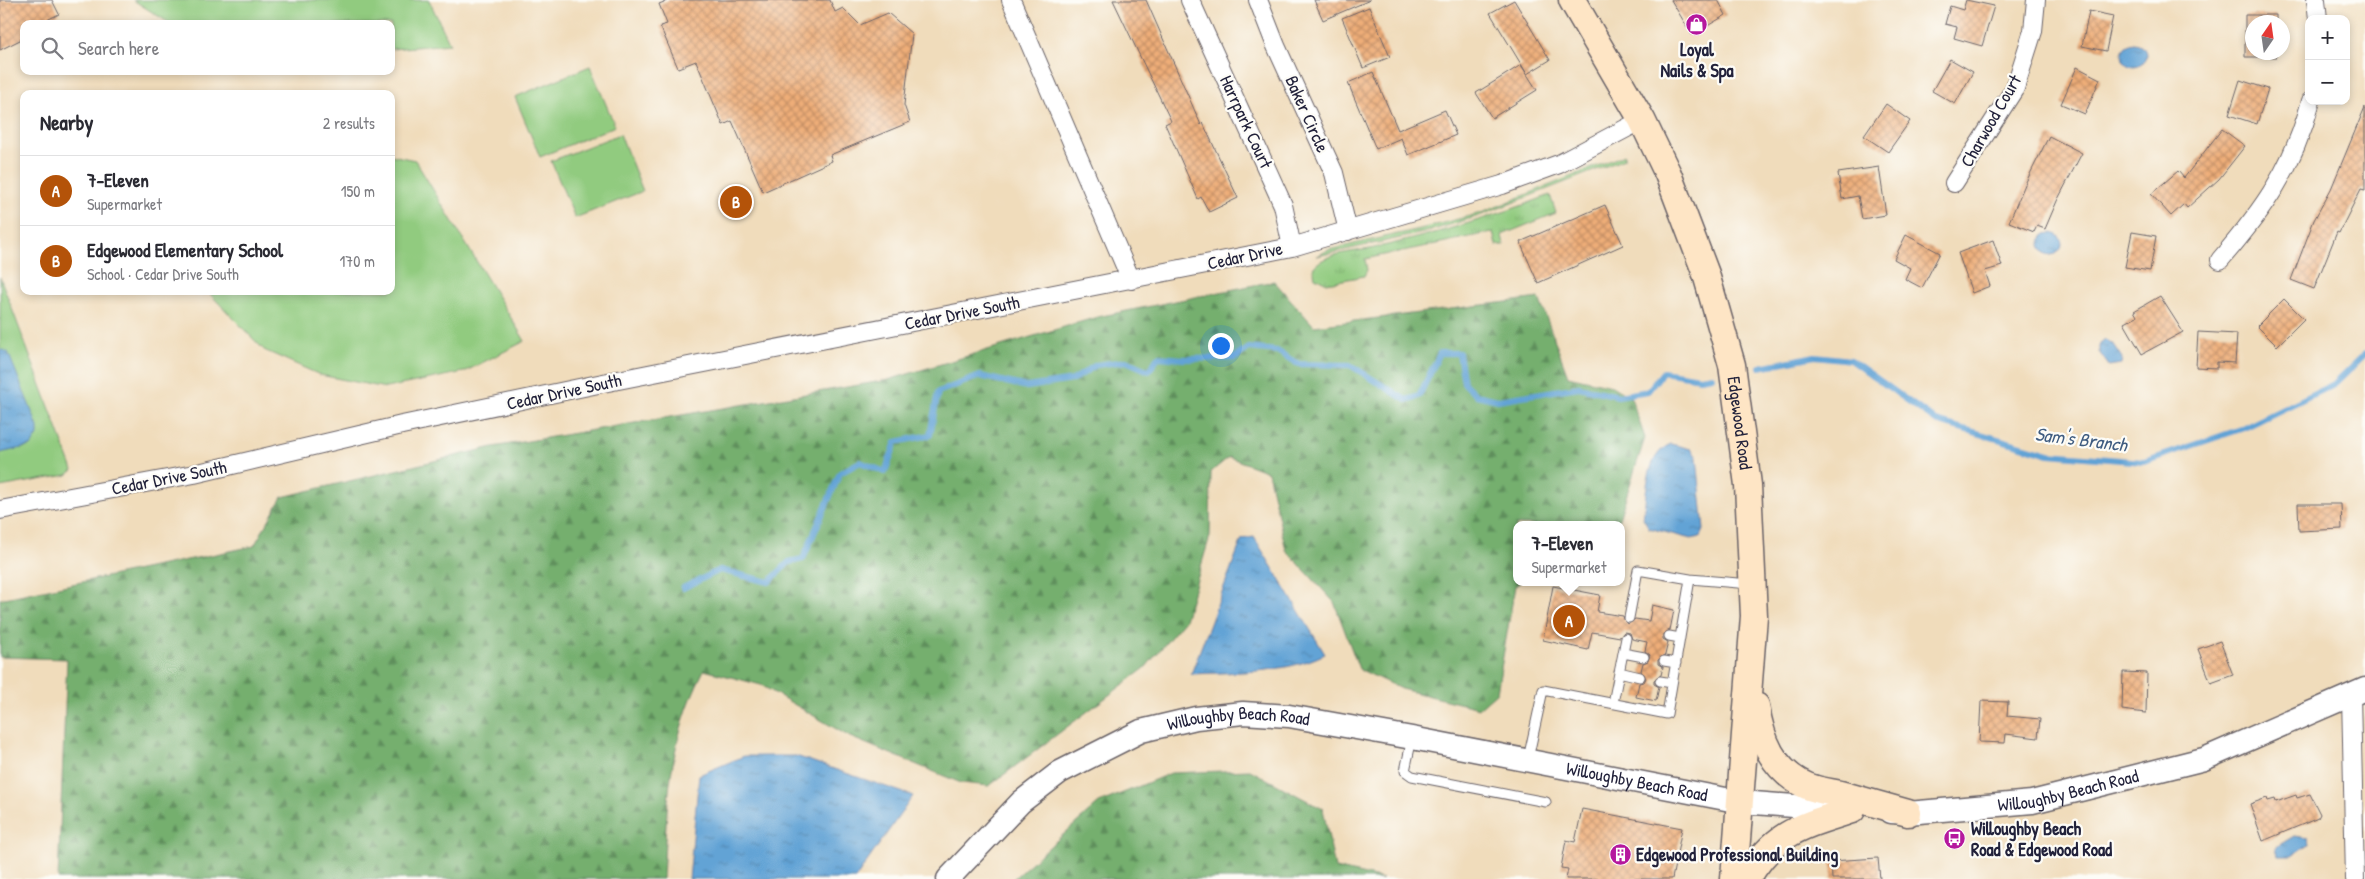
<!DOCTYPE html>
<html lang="en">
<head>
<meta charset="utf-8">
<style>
  body { margin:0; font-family:"Patrick Hand",sans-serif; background:#f2f2f3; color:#2b2b33 }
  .controls { position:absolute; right:15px; top:15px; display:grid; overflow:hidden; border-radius:10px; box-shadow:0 2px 8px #0003 }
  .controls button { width:45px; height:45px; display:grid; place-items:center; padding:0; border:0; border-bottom:1px solid #e1e1e2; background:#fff; color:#2b2b33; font:25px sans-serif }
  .compass { position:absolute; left:2245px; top:15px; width:45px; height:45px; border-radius:50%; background:#fff; box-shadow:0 2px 8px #0003; rotate:13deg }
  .you { position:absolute; left:1220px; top:345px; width:18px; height:18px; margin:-12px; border:4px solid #fff; border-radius:50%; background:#1a73e8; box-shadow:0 0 0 8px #1a73e833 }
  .badge { display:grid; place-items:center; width:32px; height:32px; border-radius:50%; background:#b45309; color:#fff; font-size:16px; font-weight:700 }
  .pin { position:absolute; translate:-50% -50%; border:2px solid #fff; box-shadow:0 1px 5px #0006 }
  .popup { position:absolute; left:1513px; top:521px; width:112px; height:65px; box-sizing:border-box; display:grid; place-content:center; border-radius:10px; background:#fff; filter:drop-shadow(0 1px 4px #0005); font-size:16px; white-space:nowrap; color:#7c7c81 }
  .popup b { font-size:19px; color:#2b2b33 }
  .popup::after { content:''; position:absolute; left:50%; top:100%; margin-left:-10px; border:10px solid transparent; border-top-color:#fff }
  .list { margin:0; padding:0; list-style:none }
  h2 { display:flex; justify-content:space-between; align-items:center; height:65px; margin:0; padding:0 20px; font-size:21px }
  h2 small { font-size:16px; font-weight:400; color:#7c7c81 }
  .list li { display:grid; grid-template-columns:32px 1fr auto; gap:15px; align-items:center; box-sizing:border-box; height:70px; padding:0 20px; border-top:1px solid #e1e1e2 }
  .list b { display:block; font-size:19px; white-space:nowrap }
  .list p { margin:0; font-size:16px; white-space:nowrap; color:#7c7c81 }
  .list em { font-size:16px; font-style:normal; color:#7c7c81 }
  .icon { flex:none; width:28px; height:28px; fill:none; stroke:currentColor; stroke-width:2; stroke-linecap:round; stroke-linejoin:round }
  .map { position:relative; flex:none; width:2365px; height:879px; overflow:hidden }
  .search { position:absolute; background:#fff; box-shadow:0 2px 8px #0003; left:20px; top:20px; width:375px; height:55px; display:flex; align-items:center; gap:12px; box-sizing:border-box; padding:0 18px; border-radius:10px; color:#7c7c81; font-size:19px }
  .panel { position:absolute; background:#fff; box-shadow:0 2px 8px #0003; left:20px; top:90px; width:375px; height:205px; border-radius:10px }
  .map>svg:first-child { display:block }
</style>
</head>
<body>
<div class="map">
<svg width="2365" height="879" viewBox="0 0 2365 879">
  <defs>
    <pattern id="grass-tufts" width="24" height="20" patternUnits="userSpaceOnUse" patternTransform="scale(1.25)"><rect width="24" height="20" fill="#91cb7f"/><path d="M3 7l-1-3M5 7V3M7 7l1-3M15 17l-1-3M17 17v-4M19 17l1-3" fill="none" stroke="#7dae6f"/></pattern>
    <pattern id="forest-firs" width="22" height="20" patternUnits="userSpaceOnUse" patternTransform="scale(1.25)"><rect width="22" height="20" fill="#74af6e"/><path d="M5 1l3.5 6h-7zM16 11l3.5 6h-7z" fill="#5f8e5c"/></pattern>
    <pattern id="water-ripples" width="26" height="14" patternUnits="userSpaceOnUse" patternTransform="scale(1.25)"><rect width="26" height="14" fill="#62a3d5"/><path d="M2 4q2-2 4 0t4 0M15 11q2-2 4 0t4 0" fill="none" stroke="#5084ae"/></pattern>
    <pattern id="building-cross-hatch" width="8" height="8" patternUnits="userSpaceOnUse" patternTransform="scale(1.25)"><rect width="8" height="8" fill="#eead78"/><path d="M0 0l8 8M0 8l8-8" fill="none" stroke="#c08c64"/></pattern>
  </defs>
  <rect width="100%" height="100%" fill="#fdfcf7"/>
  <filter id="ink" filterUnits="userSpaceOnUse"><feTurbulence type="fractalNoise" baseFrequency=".02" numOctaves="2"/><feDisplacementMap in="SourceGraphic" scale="10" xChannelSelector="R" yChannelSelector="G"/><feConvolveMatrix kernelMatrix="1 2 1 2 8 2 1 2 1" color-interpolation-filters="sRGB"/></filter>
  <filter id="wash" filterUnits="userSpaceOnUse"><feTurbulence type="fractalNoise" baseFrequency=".0096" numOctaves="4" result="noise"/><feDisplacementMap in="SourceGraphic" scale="20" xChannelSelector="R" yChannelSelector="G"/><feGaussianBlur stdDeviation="1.12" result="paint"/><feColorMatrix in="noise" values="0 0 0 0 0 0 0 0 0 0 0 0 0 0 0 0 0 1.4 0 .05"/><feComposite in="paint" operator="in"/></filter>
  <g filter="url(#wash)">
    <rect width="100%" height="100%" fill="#f0dcbb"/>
    <path fill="url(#grass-tufts)" stroke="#5a765d" d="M1624 155V159L1479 216 1423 233 1317 256 1328 250 1420 229 1481 213Z
      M1550 195 1556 213 1502 235 1504 245H1496L1493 232 1365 259 1367 270 1364 276 1327 283 1315 277 1313 268C1324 253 1353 252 1370 249 1432 235 1491 218 1550 195Z"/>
    <path fill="url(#forest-firs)" stroke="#4b6854" d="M1274 281 1314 326 1539 298 1568 376 1612 386 1631 398 1645 438 1617 525H1516V582H1521L1515 586 1497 692 1479 708 1401 689 1359 669 1334 602 1286 550 1268 472 1229 457 1211 472 1210 536 1185 620 1145 668 989 786 961 783 850 737 761 685 704 670C668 740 667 803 663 879H58L67 659 0 657V599L254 546 282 497 493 447 888 380 1097 317Z
      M1250 770 1323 809 1335 868 1383 879H1013L1099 803 1171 773Z"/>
    <path fill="#91cb7f" stroke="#5a765d" d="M133 0H429L450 44 391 49V24H171Z
      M590 66 615 126 540 157 515 97Z
      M620 134 643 191 575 218 551 161Z
      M391 155 415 160 525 341 464 372 386 388 320 375 264 350 210 294 212 291H391Z
      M0 277 73 470 67 475 0 487Z"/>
    <path fill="url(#water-ripples)" stroke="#426288" d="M2122 55a12 12 0 1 1 24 0a12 12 0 1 1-24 0Z
      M2040 244a11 11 0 1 1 22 0a11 11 0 1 1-22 0Z
      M2105 340 2112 343 2122 358 2121 364 2109 366 2099 352V345Z
      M0 349 8 352 38 427V435L31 446 0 453Z
      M1671 444 1691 449 1697 457 1704 530 1701 537 1691 539 1649 528 1643 518C1647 494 1645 454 1671 444Z
      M1254 537 1325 654C1285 674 1235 672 1191 674L1242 539Z
      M744 756H796L913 796 855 879H689L699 775Z
      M2294 836 2308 838 2309 844 2292 856H2278L2276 847Z"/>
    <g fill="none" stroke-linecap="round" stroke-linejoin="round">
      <path stroke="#62a3d5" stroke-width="6" d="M1760 367 1815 356 1851 360 1936 421 2049 454 2144 462 2244 428 2334 384 2365 354
        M683 588 720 570 769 582 789 562 803 559 840 473 860 462 885 472 896 442 930 435 938 392 980 376 1027 387 1073 380 1096 365 1126 361 1149 371 1158 357 1184 359 1235 358 1249 348 1277 351 1298 364 1350 365 1406 400 1419 396 1440 353H1459L1464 383 1476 395 1498 400 1579 387 1618 396 1648 391 1663 372 1700 378 1712 376"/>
    </g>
    <g id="blocks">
      <path fill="url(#building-cross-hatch)" d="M0 0H52L59 14 39 24H24V38L0 50Z
        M669 0H830L835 12 843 8 860 25 888 13 912 34 904 105 910 122 830 155 832 161 763 192 732 121 723 125 696 61 678 68 660 26 667 24 659 4Z
        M1113 0H1146L1201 125 1203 123 1238 198 1209 212 1201 197 1198 199 1165 124 1171 121Z
        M1314 0H1370L1323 20Z
        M1514 0 1550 60 1527 74 1490 13Z
        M1671 0H1718L1726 15 1692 35Z
        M1966 0 1994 6 1982 46 1954 38 1957 27 1945 24 1950 6 1963 10Z
        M1369 7 1390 57 1363 68 1342 18Z
        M2089 11 2113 16 2106 51 2082 46Z
        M2245 15H2276V22H2252V52H2276V57H2245Z
        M1950 59 1973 72 1955 104 1932 91Z
        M1521 65 1537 90 1492 118 1476 93Z
        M2077 67 2100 79 2085 114 2061 104Z
        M1373 72 1398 130 1445 110 1456 135 1408 155 1401 138 1376 149 1348 83Z
        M2240 80 2268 89 2257 124 2229 115Z
        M1886 104 1910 121 1888 152 1864 136Z
        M2365 107V190L2361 189 2339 233 2337 232 2314 289 2291 280 2314 220 2331 189Z
        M2222 129 2245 146 2219 179 2187 208 2184 204 2171 216 2151 194 2178 171 2184 178Z
        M2049 136 2082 153 2057 201 2045 229 2037 226 2034 232 2009 222 2026 182Z
        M1879 167 1886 215 1862 219 1858 196 1842 199 1838 173Z
        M1605 205 1623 245 1538 283 1520 242Z
        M2132 232 2156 236 2150 271 2125 267Z
        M1906 235 1940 253 1922 288 1905 279 1910 268 1894 259Z
        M1993 240 2002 266 1985 271 1990 286 1972 293 1958 253Z
        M2160 296 2183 332 2142 354 2124 323 2137 316 2134 311Z
        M2284 299 2304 319 2277 346 2257 326Z
        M2198 332 2237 334 2235 363 2217 362V368L2196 367Z
        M2298 504H2341L2342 529 2299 531Z
        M1553 586 1600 595 1597 612 1623 616 1625 622 1628 624 1635 619 1649 621 1652 605 1674 610 1670 630 1663 634V639L1668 642 1665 655 1658 660V664L1663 667 1661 675 1654 680V684L1659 687 1656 701 1636 697 1639 683 1644 682 1646 678 1641 671 1643 663 1648 661 1650 655 1645 651 1647 642 1632 639 1630 633 1624 632 1620 637 1592 632 1588 650 1543 640Z
        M2220 641 2233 675 2211 683 2198 649Z
        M2123 672 2147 673 2146 713 2122 710Z
        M1981 701 2008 702 2007 716 2040 719 2038 738 2006 734 2005 743 1979 742Z
        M2310 794 2320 814 2318 818 2263 841 2250 804 2267 798 2268 801 2275 799 2276 802 2296 795 2297 798Z
        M1582 809 1682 828 1672 879H1566L1568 869 1561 868 1566 840 1575 842Z
        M1878 858 1880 879H1832L1831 861Z"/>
    </g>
  </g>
  <g filter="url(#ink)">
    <use href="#blocks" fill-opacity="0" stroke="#6a6368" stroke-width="1"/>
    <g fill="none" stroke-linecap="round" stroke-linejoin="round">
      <defs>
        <path id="service" d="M1629 618 1638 570 1690 579
          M1669 636 1680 638
          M1623 653 1644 657
          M1664 661 1676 663
          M1619 672 1640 677
          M1660 681 1672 683
          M1613 703 1626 638
          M1412 738 1405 771 1412 776 1546 802
          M1528 759 1543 690 1667 714 1690 579 1750 584"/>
        <path id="minor" d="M1011 0 1131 280
          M1190 0 1283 205 1292 247
          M1258 0 1276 46 1334 173 1348 231
          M2316 0 2318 19
          M1954 183 2015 88 2033 31 2036 0
          M2220 260C2264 209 2293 168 2311 101
          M0 510 194 474 402 425 603 383 1292 247 1502 185 1559 164 1642 120
          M2351 695 2355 879"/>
        <g id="tertiary">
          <path id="s1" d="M1891 812 1908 813 2032 802 2204 759 2365 689"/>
          <path id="s2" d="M948 879 1021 802 1060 772 1141 731 1196 718 1243 713 1289 716 1412 738 1741 802 1846 810"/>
        </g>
        <g id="secondary">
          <path id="s3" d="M1572 0 1642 120 1668 174 1706 274 1732 365 1748 485 1754 616 1734 879"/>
          <path d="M1756 706C1761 740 1773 771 1807 786 1819 791 1832 792 1844 795 1865 801 1886 807 1908 813"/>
          <path d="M1747 879C1775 831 1803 826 1852 810"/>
        </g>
      </defs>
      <use href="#service" stroke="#6a6368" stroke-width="11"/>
      <use href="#minor" stroke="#6a6368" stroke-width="20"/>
      <use href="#tertiary" stroke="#6a6368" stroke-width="25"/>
      <use href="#secondary" stroke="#6a6368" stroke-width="29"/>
      <use href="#service" stroke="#fff" stroke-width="9"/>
      <use href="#minor" stroke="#fff" stroke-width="18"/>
      <use href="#tertiary" stroke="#fff" stroke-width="22"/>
      <use href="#secondary" stroke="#fee5c5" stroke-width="26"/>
    </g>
  </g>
  <defs>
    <symbol id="shop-disc" viewBox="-11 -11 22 22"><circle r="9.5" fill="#b5179e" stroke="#fdfcf7"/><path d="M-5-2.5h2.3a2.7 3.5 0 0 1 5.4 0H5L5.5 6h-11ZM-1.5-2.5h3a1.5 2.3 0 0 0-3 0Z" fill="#fff"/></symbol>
    <symbol id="bus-disc" viewBox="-11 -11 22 22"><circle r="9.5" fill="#b5179e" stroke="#fdfcf7"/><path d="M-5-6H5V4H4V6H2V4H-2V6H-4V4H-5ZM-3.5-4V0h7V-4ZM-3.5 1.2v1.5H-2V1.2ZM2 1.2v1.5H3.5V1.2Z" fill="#fff"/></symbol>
    <symbol id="building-disc" viewBox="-11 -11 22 22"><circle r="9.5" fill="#b5179e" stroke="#fdfcf7"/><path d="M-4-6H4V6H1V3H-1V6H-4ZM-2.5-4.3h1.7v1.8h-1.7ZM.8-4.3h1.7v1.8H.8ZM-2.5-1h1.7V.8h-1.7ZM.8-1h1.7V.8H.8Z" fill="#fff"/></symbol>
  </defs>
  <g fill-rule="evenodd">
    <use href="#shop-disc" x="1684" y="12" width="25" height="25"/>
    <use href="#bus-disc" x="1942" y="826" width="25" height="25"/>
    <use href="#building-disc" x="1608" y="842" width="25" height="25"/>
  </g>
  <g text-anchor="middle" stroke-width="4.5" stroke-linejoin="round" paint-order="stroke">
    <g font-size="18" font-weight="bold" fill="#22223b" stroke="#fdfcf7" text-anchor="start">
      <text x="1697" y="56" text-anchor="middle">Loyal<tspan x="1697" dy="21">Nails &amp; Spa</tspan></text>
      <text x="1971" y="835">Willoughby Beach<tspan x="1971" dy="21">Road &amp; Edgewood Road</tspan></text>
      <text x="1636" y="861">Edgewood Professional Building</text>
    </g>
    <g font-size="18" fill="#22223b" stroke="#fdfcf7">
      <text transform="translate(1307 114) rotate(66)" y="6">Baker Circle</text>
      <text transform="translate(1991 121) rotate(-60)" y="6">Charwood Court</text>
      <text transform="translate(1246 122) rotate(65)" y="6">Harrpark Court</text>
      <text transform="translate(1245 256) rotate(-12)" y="6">Cedar Drive</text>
      <text transform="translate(962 313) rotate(-11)" y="6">Cedar Drive South</text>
      <text transform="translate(564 392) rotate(-12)" y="6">Cedar Drive South</text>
      <text dy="6" stroke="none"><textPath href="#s3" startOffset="459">Edgewood Road</textPath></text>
      <text transform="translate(169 478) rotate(-11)" y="6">Cedar Drive South</text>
      <text dy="6" stroke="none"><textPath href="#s2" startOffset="345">Willoughby Beach Road</textPath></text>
      <text dy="6" stroke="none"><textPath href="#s2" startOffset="750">Willoughby Beach Road</textPath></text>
      <text dy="6" stroke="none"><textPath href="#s1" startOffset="179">Willoughby Beach Road</textPath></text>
    </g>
    <g font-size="19" font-style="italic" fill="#3f5c80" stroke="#fdfcf7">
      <text transform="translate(2081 439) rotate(7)" y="7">Sam's Branch</text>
    </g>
  </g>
</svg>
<div class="controls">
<button>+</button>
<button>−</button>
</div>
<svg class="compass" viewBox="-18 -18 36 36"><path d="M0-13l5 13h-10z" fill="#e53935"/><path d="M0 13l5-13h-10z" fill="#7c7c81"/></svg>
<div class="you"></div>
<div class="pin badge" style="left:1569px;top:621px">A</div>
<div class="popup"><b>7-Eleven</b>Supermarket</div>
<div class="pin badge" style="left:736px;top:202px">B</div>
<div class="search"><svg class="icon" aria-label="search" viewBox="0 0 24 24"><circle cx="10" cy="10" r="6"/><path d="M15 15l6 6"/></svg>Search here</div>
<section class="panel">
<h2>Nearby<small>2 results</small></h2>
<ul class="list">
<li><span class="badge">A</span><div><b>7-Eleven</b><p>Supermarket</p></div><em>150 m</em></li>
<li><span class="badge">B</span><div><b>Edgewood Elementary School</b><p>School · Cedar Drive South</p></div><em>170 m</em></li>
</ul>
</section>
</div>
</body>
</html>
